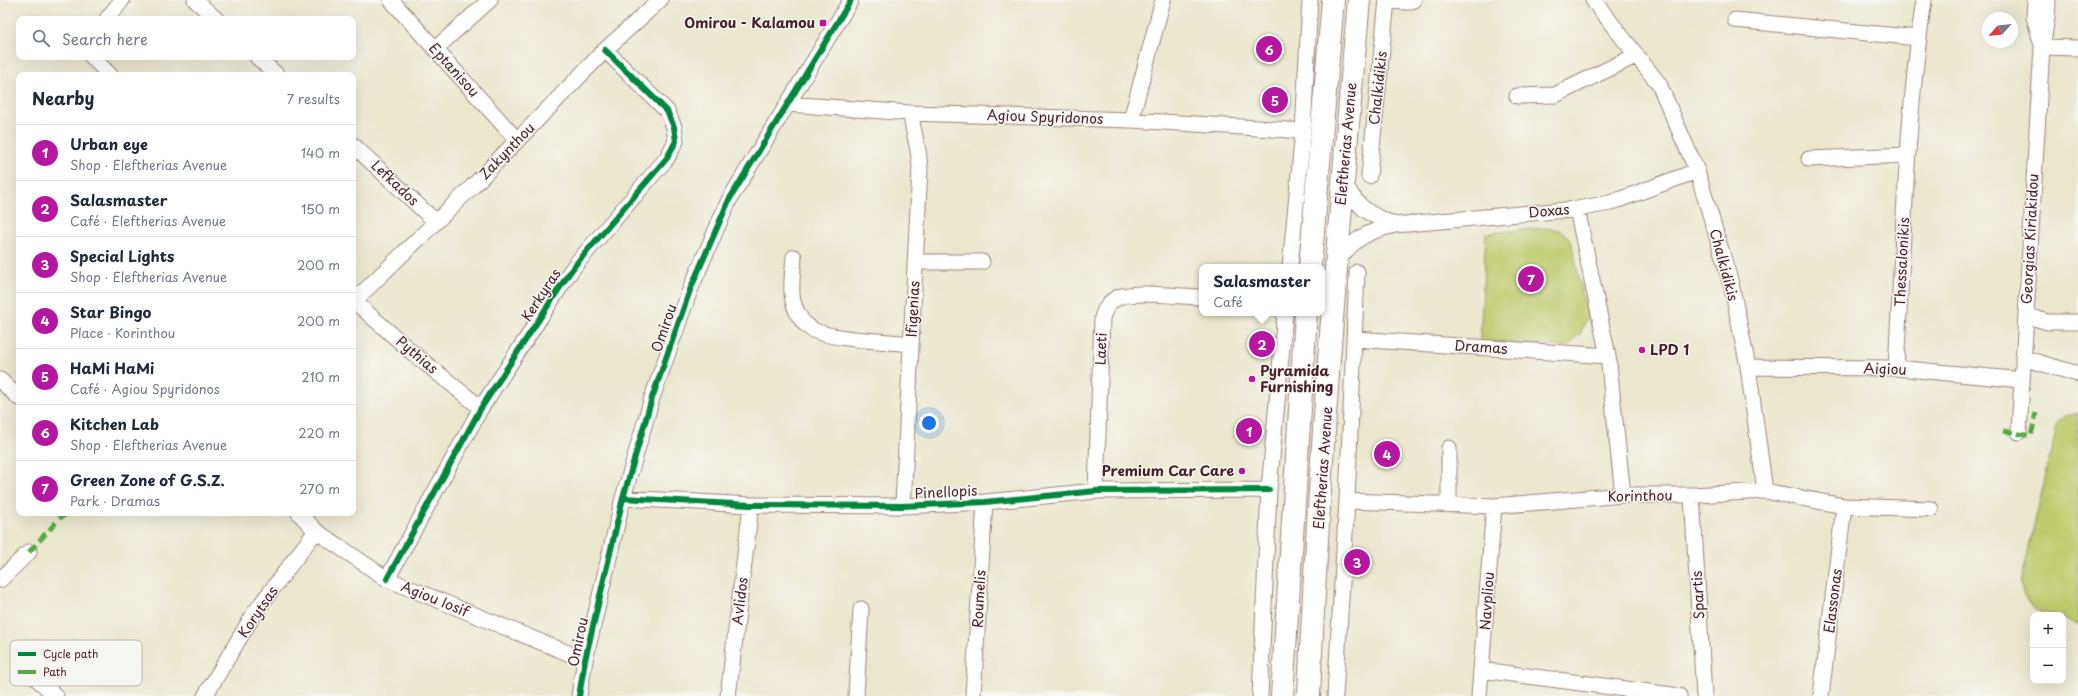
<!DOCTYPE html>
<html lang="en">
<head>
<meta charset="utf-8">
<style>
  body { margin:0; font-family:"Playpen Sans",sans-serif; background:#f6f6f7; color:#1f2937 }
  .controls { position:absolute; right:12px; bottom:12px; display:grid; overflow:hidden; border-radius:8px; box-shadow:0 4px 16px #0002 }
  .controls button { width:36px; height:36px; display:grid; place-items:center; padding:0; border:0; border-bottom:1px solid #e0e1e3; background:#fff; color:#1f2937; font:20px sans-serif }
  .compass { position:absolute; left:1982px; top:12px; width:36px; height:36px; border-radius:50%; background:#fff; box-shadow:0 4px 16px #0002; rotate:243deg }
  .you { position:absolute; left:929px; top:423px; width:14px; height:14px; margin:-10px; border:3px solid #fff; border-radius:50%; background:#1a73e8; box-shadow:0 0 0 6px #1a73e833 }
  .badge { display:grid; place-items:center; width:26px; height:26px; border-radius:50%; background:#b5179e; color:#fff; font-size:13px; font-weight:700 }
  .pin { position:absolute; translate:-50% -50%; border:2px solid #fff; box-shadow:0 1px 4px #0006 }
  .popup { position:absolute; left:1199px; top:264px; width:126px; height:52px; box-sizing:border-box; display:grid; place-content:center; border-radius:8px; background:#fff; filter:drop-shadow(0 1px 3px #0005); font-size:13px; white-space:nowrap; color:#747a83 }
  .popup b { font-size:15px; color:#1f2937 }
  .popup::after { content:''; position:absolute; left:50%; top:100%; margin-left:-8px; border:8px solid transparent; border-top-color:#fff }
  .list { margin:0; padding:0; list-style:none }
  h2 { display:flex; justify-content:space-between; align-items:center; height:52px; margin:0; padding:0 16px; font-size:17px }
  h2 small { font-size:13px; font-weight:400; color:#747a83 }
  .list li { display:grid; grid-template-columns:26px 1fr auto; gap:12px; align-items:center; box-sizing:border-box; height:56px; padding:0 16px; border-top:1px solid #e0e1e3 }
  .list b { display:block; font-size:15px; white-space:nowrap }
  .list p { margin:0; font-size:13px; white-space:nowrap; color:#747a83 }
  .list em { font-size:13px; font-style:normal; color:#747a83 }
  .icon { flex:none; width:22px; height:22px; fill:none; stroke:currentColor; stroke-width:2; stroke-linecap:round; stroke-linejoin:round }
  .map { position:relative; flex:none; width:2078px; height:696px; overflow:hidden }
  .search { position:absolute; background:#fff; box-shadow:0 4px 16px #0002; left:16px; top:16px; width:340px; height:44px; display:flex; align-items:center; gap:10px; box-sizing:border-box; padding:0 14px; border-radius:8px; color:#747a83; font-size:15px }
  .panel { position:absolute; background:#fff; box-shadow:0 4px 16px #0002; left:16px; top:72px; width:340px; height:444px; border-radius:8px }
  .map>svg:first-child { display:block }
</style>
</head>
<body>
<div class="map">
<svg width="2078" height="696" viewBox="0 0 2078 696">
  <rect width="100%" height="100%" fill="#f6f6f2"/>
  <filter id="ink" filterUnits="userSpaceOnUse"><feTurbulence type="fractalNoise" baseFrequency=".025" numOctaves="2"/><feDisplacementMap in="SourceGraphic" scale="8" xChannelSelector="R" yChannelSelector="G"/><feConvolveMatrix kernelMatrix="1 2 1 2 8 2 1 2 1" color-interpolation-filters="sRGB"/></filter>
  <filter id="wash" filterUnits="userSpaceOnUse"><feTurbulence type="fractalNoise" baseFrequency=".012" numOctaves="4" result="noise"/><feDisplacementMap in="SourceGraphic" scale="16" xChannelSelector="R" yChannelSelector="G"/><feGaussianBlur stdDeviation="0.9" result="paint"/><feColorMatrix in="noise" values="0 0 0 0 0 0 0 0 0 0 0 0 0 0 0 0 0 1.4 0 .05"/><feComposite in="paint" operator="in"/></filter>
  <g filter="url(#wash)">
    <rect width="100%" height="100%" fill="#ebe7cd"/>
    <path fill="#becb6c" stroke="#84754c" d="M1544 228 1560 230 1571 240 1587 317 1580 334 1567 347 1480 341 1486 233Z
      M2078 412V625L2063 619V615C2039 615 2023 607 2021 582L2058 422 2064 416Z"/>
  </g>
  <g filter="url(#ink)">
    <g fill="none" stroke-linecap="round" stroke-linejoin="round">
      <defs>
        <path id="minor" d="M195 0 216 19
          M391 0 517 140
          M1593 0 1659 84 1697 171 1731 283 1748 367 1765 491
          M2035 0 2034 17 2041 42
          M1387 1 1407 2 1414 0
          M107 19 122 0
          M1735 20 1918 38
          M2042 47 2078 48
          M435 49 490 0
          M92 57 110 75
          M257 57 277 75
          M1517 96 1555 95 1635 56
          M788 104 910 113 1131 120 1303 131
          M1131 120 1163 0
          M353 145 436 222
          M1809 159 1908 155
          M1369 176 1387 0
          M1343 181C1357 207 1367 214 1395 225
          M1577 209 1608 356 1623 495
          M794 257C793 269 791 282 792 294 793 307 801 324 813 330 834 340 886 341 911 344
          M1338 260C1356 237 1367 232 1395 225L1577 209 1610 203 1697 171
          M915 262H982
          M1290 267 1303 131 1310 0
          M354 301 414 354 481 408
          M353 302 473 186 605 50 660 0
          M2026 315 2047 322H2078
          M1355 339 1608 356
          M2023 358 2078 374
          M1748 367 1896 368 2022 380
          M1896 368C1903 246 1906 122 1924 0
          M0 380 19 398
          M2019 432 2042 47 2047 18 2048 0
          M1096 491 1102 318C1105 308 1109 301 1119 297 1136 290 1182 297 1202 297
          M1692 495 1704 696
          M623 498 751 505 903 506 985 502 1096 491 1269 490
          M1347 501 1494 506 1623 495H1692L1765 491 1844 506 1931 509
          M1449 504V448
          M903 506 920 167 918 150 910 113
          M299 513 316 531 387 579 585 660
          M387 579 481 408 568 275 576 264 667 158 676 141 674 127 667 111 605 50
          M0 580 29 552
          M1482 670 1679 696
          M38 680 56 696
          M205 696 255 612 316 531
          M579 696 585 660 623 498 652 398 690 290 729 200 851 0
          M728 696 751 505
          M856 696 861 609
          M973 696 985 502
          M1260 696 1269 490 1285 313
          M1335 696 1347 501 1357 272
          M1479 696 1494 506
          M1821 696 1844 506"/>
        <path id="highway" d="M1310 267 1333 0
          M1282 696 1306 313
          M1309 696C1319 464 1338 232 1359 0"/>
      </defs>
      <use href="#minor" stroke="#9a837c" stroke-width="17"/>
      <use href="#highway" stroke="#9a837c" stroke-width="24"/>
      <use href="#minor" stroke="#fff" stroke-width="15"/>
      <use href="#highway" stroke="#fff" stroke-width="22"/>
      <path stroke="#57aa44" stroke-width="5" stroke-dasharray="10 5" stroke-linecap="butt" d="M2003 431 2031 436 2036 413
        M29 552 60 518 68 513"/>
      <defs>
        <path id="cycleway" d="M623 498 751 505 903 506 985 502 1096 491 1269 490
          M387 579 481 408 568 275 576 264 667 158 676 141 674 127 667 111 605 50
          M579 696 585 660 623 498 652 398 690 290 729 200 851 0"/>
      </defs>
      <use href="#cycleway" stroke="#f6f6f2" stroke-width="8"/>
      <use href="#cycleway" stroke="#00873e" stroke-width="6"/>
    </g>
  </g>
  <g fill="#b5179e" stroke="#f6f6f2" stroke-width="1.5">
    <rect x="819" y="19" width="8" height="8" rx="2"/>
    <circle cx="1642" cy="350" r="4"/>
    <circle cx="1252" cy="379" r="4"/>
    <circle cx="1242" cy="471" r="4"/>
  </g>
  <g text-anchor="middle" stroke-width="3" stroke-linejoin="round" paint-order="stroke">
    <g font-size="14" font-weight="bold" fill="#4a1f2b" stroke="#f6f6f2" text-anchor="end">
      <text x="815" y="28">Omirou - Kalamou</text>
      <text x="1650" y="355" text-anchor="start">LPD 1</text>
      <text x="1260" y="376" text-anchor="start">Pyramida<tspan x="1260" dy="16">Furnishing</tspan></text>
      <text x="1234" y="476">Premium Car Care</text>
    </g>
    <g font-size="14" fill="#4a1f2b" stroke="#f6f6f2">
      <text transform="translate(454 70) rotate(48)" y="5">Eptanisou</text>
      <text transform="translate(1378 88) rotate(-84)" y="5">Chalkidikis</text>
      <text transform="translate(1045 117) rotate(2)" y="5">Agiou Spyridonos</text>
      <text transform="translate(1346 144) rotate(-85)" y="5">Eleftherias Avenue</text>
      <text transform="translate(507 151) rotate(-46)" y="5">Zakynthou</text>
      <text transform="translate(395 183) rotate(43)" y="5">Lefkados</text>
      <text transform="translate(1549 211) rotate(-5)" y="5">Doxas</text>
      <text transform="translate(2030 239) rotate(-87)" y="5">Georgias Kiriakidou</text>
      <text transform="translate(1902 262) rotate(-87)" y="5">Thessalonikis</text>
      <text transform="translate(1724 265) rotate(75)" y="5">Chalkidikis</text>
      <text transform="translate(541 295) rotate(-57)" y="5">Kerkyras</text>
      <text transform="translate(913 309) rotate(-87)" y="5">Ifigenias</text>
      <text transform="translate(664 328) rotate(-71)" y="5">Omirou</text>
      <text transform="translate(1481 347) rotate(4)" y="5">Dramas</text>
      <text transform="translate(1101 349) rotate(-88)" y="5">Laeti</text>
      <text transform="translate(417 355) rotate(40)" y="5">Pythias</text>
      <text transform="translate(1885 369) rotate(2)" y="5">Aigiou</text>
      <text transform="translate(1323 468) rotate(-86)" y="5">Eleftherias Avenue</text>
      <text transform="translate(946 492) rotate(-3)" y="5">Pinellopis</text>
      <text transform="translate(1640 496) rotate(-1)" y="5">Korinthou</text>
      <text transform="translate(1698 595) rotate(-93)" y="5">Spartis</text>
      <text transform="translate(435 599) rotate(22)" y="5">Agiou Iosif</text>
      <text transform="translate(979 599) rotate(-87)" y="5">Roumelis</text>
      <text transform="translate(740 601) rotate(-83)" y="5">Avlidos</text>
      <text transform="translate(1487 601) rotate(-86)" y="5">Navpliou</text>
      <text transform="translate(1833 601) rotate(-83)" y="5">Elassonas</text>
      <text transform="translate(258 612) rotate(-56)" y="5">Korytsas</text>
      <text transform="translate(578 642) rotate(-78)" y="5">Omirou</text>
    </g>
  </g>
  <rect x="10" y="640" width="132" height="46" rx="6" fill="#f6f6f2" stroke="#c2b6b6" stroke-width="1"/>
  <rect x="18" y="652" width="18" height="4" fill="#00873e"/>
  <rect x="18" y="670" width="18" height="4" fill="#57aa44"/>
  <g font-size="11" fill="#4a1f2b">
    <text x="43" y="658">Cycle path</text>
    <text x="43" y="676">Path</text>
  </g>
</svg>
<div class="controls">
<button>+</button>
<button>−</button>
</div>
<svg class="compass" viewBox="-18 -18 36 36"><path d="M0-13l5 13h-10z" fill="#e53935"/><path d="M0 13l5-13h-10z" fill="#747a83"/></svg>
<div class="you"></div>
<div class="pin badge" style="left:1249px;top:431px">1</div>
<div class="pin badge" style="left:1262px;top:344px">2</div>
<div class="popup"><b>Salasmaster</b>Café</div>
<div class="pin badge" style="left:1357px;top:562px">3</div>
<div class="pin badge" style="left:1387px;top:454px">4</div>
<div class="pin badge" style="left:1275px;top:100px">5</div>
<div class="pin badge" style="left:1269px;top:49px">6</div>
<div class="pin badge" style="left:1531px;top:279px">7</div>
<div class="search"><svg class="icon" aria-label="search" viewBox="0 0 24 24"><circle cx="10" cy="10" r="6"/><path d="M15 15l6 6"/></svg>Search here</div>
<section class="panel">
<h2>Nearby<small>7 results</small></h2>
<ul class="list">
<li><span class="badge">1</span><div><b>Urban eye</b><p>Shop · Eleftherias Avenue</p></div><em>140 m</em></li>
<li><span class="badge">2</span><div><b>Salasmaster</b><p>Café · Eleftherias Avenue</p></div><em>150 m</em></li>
<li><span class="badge">3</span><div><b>Special Lights</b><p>Shop · Eleftherias Avenue</p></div><em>200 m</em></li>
<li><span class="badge">4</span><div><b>Star Bingo</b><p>Place · Korinthou</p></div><em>200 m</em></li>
<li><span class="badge">5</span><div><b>HaMi HaMi</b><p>Café · Agiou Spyridonos</p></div><em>210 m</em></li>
<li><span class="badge">6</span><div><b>Kitchen Lab</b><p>Shop · Eleftherias Avenue</p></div><em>220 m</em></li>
<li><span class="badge">7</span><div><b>Green Zone of G.S.Z.</b><p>Park · Dramas</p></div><em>270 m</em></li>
</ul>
</section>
</div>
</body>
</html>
